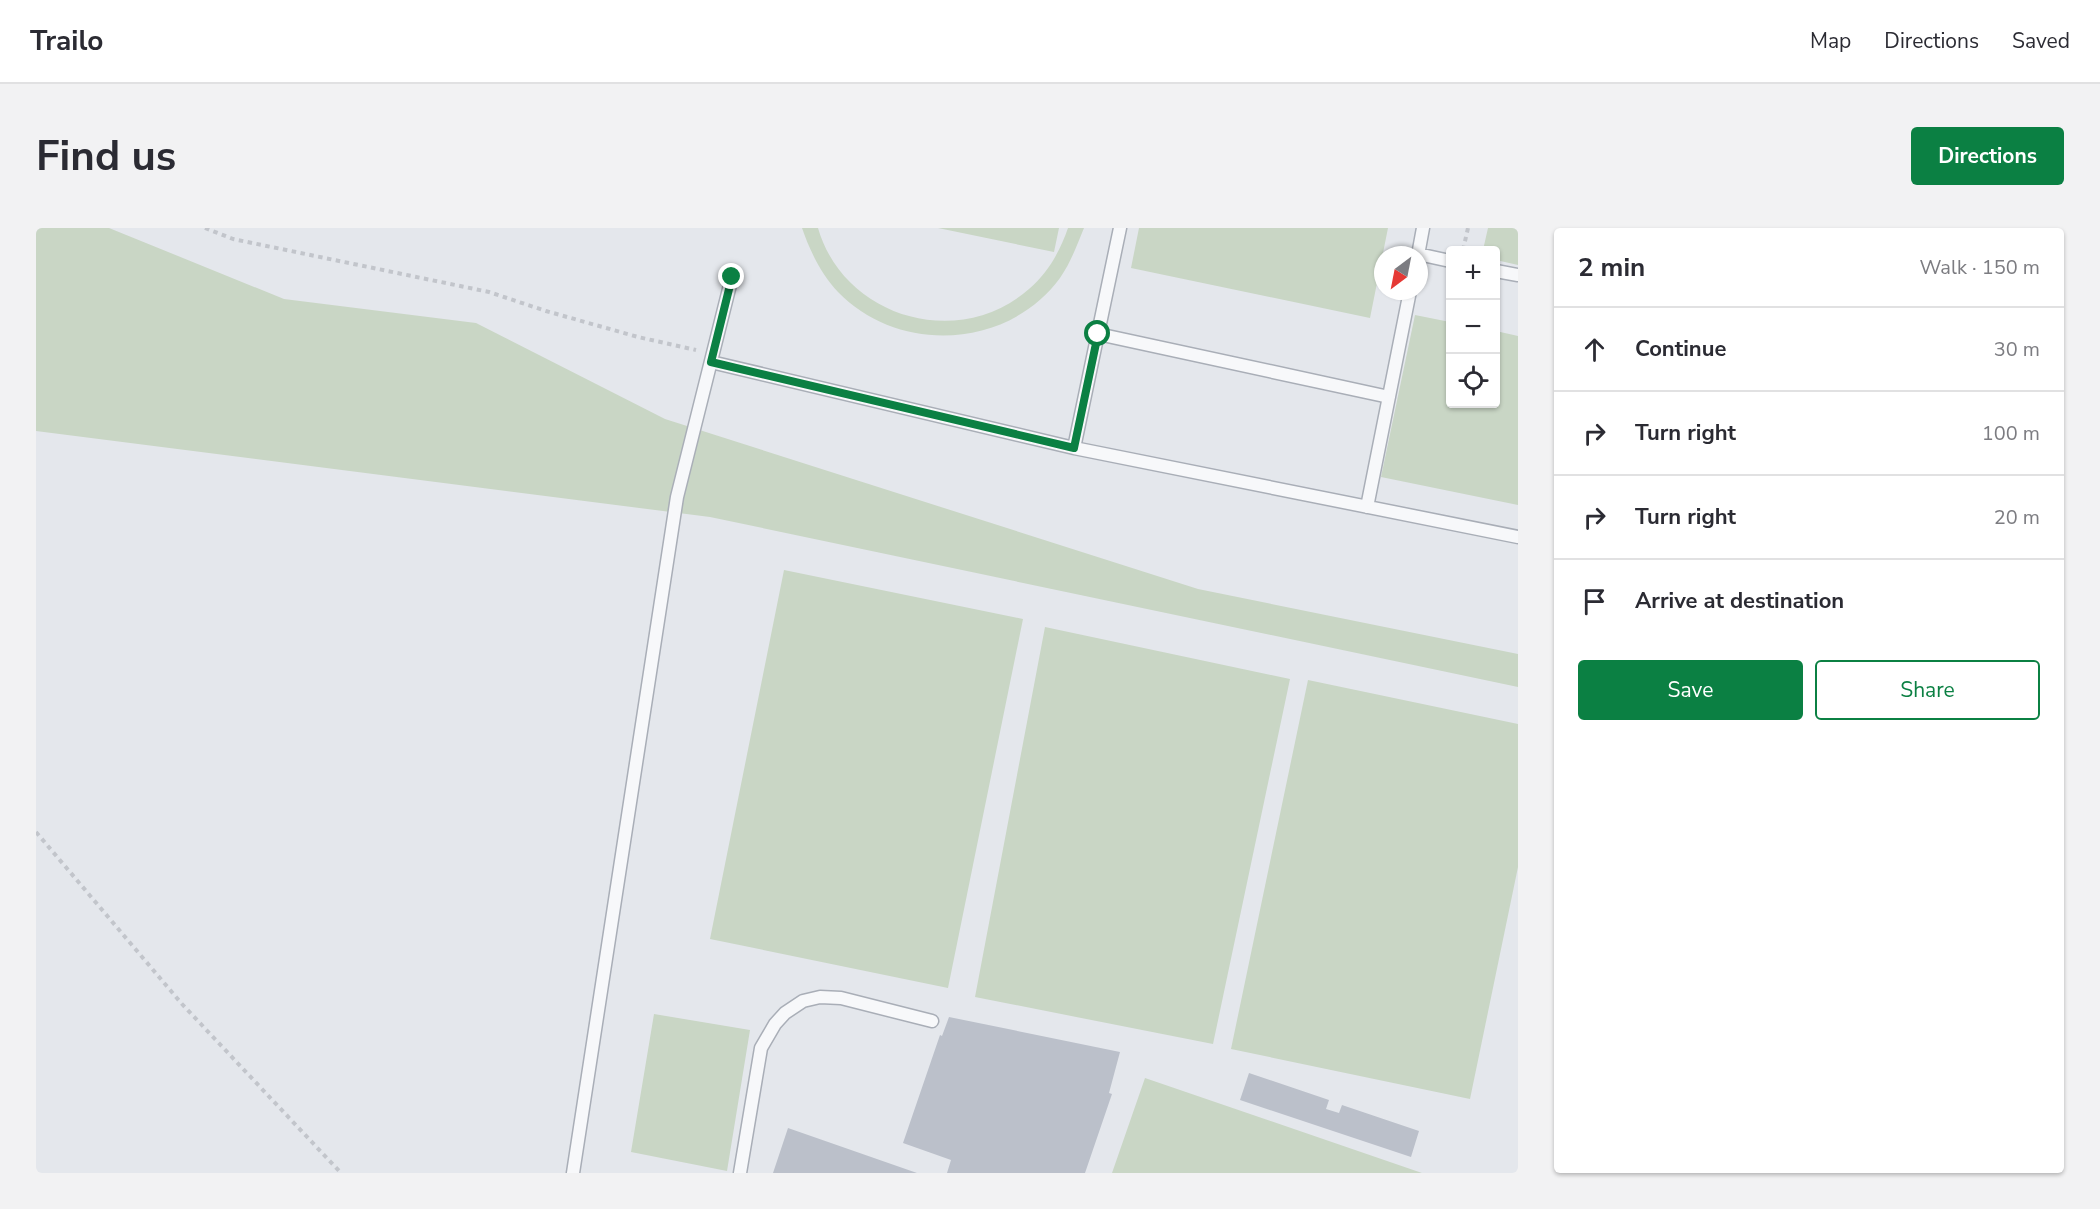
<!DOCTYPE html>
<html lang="en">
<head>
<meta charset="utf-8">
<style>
  body { margin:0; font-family:"Nunito Sans",sans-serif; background:#f2f2f3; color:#2b2b33 }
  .controls { position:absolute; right:18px; top:18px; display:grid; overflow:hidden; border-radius:6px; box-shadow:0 2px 4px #0004 }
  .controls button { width:54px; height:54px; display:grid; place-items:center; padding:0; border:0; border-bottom:2px solid #e1e1e2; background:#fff; color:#2b2b33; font:30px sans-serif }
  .compass { position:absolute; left:1338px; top:18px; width:54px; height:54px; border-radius:50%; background:#fff; box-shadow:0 2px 4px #0004; rotate:212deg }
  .stop { position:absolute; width:18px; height:18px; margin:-14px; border:4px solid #0b8043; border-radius:50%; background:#fff }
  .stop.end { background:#0b8043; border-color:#fff; box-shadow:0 2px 6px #0008 }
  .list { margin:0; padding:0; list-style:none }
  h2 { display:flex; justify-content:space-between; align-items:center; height:78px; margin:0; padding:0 24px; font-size:26px }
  h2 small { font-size:20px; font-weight:400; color:#7c7c81 }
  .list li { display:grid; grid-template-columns:39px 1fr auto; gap:18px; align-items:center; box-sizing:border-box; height:84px; padding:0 24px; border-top:2px solid #e1e1e2 }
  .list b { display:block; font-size:22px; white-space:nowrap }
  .list em { font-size:20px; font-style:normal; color:#7c7c81 }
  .actions { display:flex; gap:12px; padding:18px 24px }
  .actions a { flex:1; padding:14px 0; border:2px solid #0b8043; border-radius:6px; text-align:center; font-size:21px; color:#0b8043 }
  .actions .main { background:#0b8043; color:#fff }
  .icon { flex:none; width:33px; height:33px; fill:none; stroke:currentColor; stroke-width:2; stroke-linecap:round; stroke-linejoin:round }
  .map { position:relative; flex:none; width:1482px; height:945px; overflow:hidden; border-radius:6px }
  header { display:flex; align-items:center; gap:36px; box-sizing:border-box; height:84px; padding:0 30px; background:#fff; border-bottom:2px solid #e1e1e2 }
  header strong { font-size:28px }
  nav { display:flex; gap:33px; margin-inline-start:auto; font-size:21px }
  .intro { display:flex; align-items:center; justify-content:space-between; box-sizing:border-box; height:144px; padding:0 36px }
  h1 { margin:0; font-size:42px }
  .button { padding:15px 27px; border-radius:6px; background:#0b8043; color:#fff; font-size:21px; font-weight:700 }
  main { display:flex; gap:36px; padding:0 36px }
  aside { flex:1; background:#fff; border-radius:6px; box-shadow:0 2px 4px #0004 }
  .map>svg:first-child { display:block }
</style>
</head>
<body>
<header>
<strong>Trailo</strong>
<nav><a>Map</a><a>Directions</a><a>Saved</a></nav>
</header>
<div class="intro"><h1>Find us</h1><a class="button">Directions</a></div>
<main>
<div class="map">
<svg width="1482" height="945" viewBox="0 0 1482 945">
  <rect width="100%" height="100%" fill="#e4e7ec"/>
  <path fill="#c9d6c5" d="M0 0H73L248 71 440 95 629 191 1162 361 1482 426V459L674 289 0 203Z
    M766 0H782C808 90 923 123 993 61 1012 45 1024 23 1032 0H1048C1041 17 1035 34 1024 50 972 121 863 127 802 64 785 46 774 23 766 0Z
    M902 0H1023L1018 24Z
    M1103 0H1352L1334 90 1095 40Z
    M1452 0H1482V37L1460 32V22H1447Z
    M1379 87 1414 94V176H1460V103L1482 108V277L1345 249Z
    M748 342 987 391 912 760 674 711Z
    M1009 399 1254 451 1177 816 939 769Z
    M1272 452 1482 496V639L1434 871 1195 821Z
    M618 786 714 802 691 943 595 924Z
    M1109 850 1386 945H1076Z"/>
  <path fill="#bbc0ca" d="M913 789 1084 824 1073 865 1076 866 1049 945H911L915 932 867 915 904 807 906 808Z
    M1213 845 1293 872 1290 881 1303 885 1306 877 1383 903 1375 929 1204 872Z
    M752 900 881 945H737Z"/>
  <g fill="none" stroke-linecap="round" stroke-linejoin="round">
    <defs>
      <path id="lane" d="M1382 26 1414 33
        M1382 27 1387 0
        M1460 43 1482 47
        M1062 106 1353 169
        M675 134 1038 220 1482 309
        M1038 220 1084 0
        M1331 279 1374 63
        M537 945 641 269 696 49
        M704 945 725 820 739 796 749 785 767 773 784 769 805 770 896 793"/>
    </defs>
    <use href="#lane" stroke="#a9aeb7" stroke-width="15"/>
    <path stroke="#c2c5cb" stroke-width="4" stroke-dasharray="4.5 4.5" stroke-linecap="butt" d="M169 0 197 11 453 64 510 83 602 109 660 122
      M1427 22 1432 0
      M0 604 146 776 305 945"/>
    <use href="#lane" stroke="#f7f8fa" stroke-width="12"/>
  </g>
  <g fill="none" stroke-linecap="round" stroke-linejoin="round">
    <path stroke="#0b8043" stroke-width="8" d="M696 49 675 134 1038 220 1062 106"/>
  </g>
</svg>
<div class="controls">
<button>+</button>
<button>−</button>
<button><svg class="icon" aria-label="locate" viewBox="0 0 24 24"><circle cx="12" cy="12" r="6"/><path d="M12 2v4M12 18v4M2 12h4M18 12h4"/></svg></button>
</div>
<svg class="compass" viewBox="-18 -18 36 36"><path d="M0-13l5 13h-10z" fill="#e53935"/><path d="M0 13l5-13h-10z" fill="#7c7c81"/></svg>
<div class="stop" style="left:1062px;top:106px"></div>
<div class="stop end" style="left:696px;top:49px"></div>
</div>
<aside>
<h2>2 min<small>Walk · 150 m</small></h2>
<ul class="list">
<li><svg class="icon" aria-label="ahead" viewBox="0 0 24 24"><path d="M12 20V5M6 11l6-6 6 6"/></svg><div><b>Continue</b></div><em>30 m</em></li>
<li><svg class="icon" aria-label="right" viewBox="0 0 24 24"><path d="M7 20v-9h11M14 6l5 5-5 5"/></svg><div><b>Turn right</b></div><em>100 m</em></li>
<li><svg class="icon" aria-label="right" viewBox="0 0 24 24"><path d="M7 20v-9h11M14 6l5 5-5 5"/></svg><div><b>Turn right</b></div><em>20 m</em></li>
<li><svg class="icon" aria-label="arrive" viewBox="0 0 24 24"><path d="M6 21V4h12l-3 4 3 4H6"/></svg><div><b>Arrive at destination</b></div></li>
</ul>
<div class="actions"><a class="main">Save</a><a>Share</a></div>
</aside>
</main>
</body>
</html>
